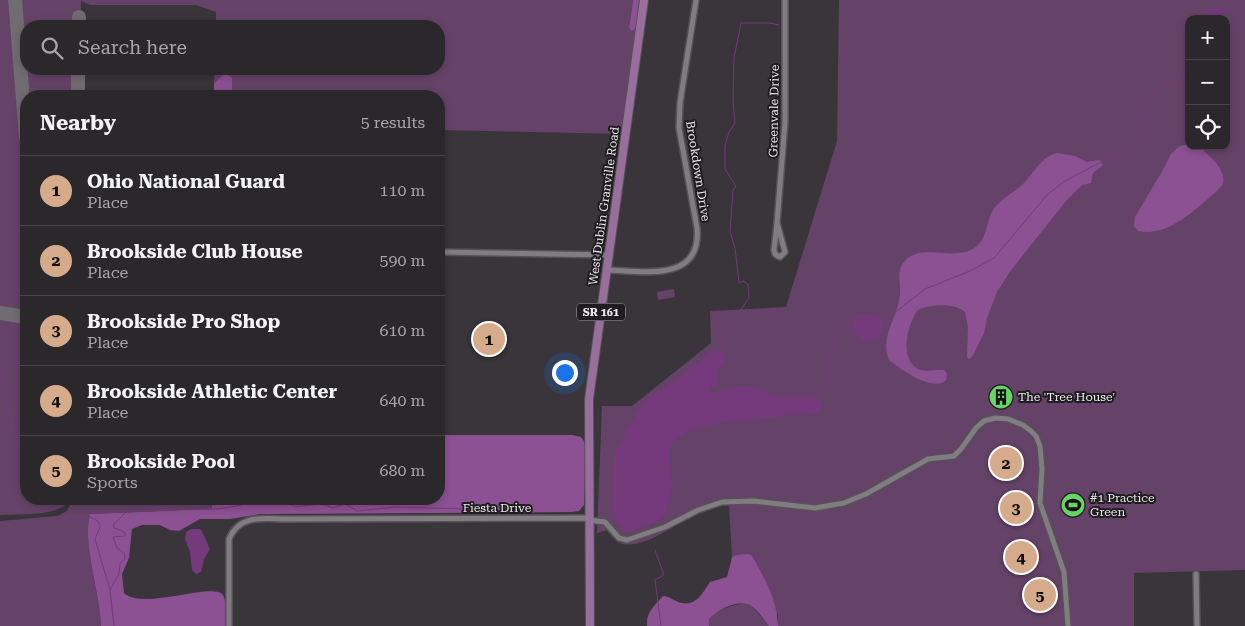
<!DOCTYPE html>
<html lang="en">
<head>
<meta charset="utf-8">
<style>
  body { margin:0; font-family:"Roboto Serif",serif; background:#373438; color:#f1f3f6 }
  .controls { position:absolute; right:15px; top:15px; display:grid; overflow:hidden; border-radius:10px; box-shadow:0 2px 8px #0003 }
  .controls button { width:45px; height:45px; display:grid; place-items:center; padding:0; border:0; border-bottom:1px solid #474448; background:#2b282c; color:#f1f3f6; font:25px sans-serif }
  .you { position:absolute; left:564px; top:372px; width:18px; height:18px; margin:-12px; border:4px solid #fff; border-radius:50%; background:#1a73e8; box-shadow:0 0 0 8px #1a73e833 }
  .badge { display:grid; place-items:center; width:32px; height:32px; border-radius:50%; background:#d6ab8b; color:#111; font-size:16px; font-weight:700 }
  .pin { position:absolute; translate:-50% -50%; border:2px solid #fff; box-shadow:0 1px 5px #0006 }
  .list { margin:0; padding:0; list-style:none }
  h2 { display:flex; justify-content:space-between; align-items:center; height:65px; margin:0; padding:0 20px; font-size:21px }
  h2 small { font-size:16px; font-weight:400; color:#a6a6a9 }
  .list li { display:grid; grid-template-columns:32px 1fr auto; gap:15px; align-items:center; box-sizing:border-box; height:70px; padding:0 20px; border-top:1px solid #474448 }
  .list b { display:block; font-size:19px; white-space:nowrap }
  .list p { margin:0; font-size:16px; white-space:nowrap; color:#a6a6a9 }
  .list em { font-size:16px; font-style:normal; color:#a6a6a9 }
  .icon { flex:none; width:28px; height:28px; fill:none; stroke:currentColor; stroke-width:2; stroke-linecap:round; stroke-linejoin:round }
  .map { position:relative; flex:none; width:1245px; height:626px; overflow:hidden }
  .search { position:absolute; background:#2b282c; box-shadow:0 2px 8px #0003; left:20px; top:20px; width:425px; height:55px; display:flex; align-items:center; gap:12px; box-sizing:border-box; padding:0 18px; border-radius:20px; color:#a6a6a9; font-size:19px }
  .panel { position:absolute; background:#2b282c; box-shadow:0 2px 8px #0003; left:20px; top:90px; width:425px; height:415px; border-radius:20px }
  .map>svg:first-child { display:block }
</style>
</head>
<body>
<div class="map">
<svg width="1245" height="626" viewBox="0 0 1245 626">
  <rect width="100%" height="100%" fill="#39353a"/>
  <path fill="#654368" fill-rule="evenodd" d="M0 0H8L26 209V305L19 309 0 307Z
    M21 0H633L629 28 637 27 623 134 439 130V96H232V78L223 75 214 83 215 69H439V26H216V12L196 5H90L81 1 80 26H26V55Z
    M839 0H1245V570L1134 573V626H778V615L736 555 732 557 729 504C719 506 709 508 699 512 679 521 642 552 620 543 614 541 611 535 607 530L597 533 602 406H632L711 343 710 311 786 307 837 141ZM1189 19H1226V146H1189Z
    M27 69H79L78 96H30Z
    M674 289 675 297 658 300 657 292Z
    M0 319 26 323V499H70C63 517 17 514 0 515Z
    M73 499H212V509L90 514C82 544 100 592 101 626H0V521L58 516 67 511Z
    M743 603 752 606 769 626H709V619C719 609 730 606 743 603Z"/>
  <path fill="#8c5193" d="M633 0H641L637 27 632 31 629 28Z
    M227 74 232 78V96H214V83L223 75Z
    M1189 144V146L1199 147C1209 155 1227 170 1223 184 1219 190 1214 193 1209 198 1190 214 1165 237 1138 231L1134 226 1135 217 1163 170 1171 154 1180 146Z
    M1057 153 1075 156 1087 162 1099 160 1102 162V166L1093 173 1091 183 1082 185 1066 201 1011 270 997 292 987 318 984 333 972 357 969 359 967 357 968 327 965 312C955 303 930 304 918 310 907 324 898 361 920 370 928 372 936 369 944 370L947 374 946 380C933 393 901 369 889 360 879 337 898 318 900 295 901 284 896 271 904 262 921 240 957 265 978 245 988 235 986 221 993 210 1000 199 1015 192 1024 183 1034 173 1042 156 1057 153Z
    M439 435H572L581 437 586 444 584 505 579 511 571 512 260 514 230 519H200L179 531 170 530 160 525H142L132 529 129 558 122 574 124 593C142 611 214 581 223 595 227 602 225 617 225 626H101C100 592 82 544 90 514L212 509V499H439Z
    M748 554 752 556C765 579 777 599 778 626H769C764 620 759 612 753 607 740 597 719 609 709 619V626H647C646 612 654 606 663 596 670 596 675 602 682 603 697 606 703 592 710 582L727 577 732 557 736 555Z"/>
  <path fill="#743a7b" d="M1214 7 1225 9 1226 19H1206L1204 15 1207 10Z
    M864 313 880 317 883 323 880 336 866 342 859 338 852 325 856 315Z
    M715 351 723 353 725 361 718 370V384L710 389V392C722 394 732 386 744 386 757 385 769 396 782 397 794 398 813 392 822 403V410C815 418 806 412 797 413 789 414 782 417 774 418 747 421 679 420 669 451L672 488 665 516 655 523 626 533 617 524 614 512 613 476 616 449 645 399 678 379 710 352Z
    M191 529H200L202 531 210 549 204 559 201 572 196 574 192 570 190 552 185 539 186 532Z
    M1035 582 1037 588 1048 586 1052 609 1044 610 1042 601 1032 603 1028 583Z"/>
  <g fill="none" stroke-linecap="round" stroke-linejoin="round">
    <path stroke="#743a7b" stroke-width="1" d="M1225 9 1232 5 1235 0
      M1201 19 1205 16
      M880 320 897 311 925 289 970 271 994 258 1047 195 1062 183 1093 166 1110 159 1128 156 1132 150 1151 92 1168 82 1189 78
      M721 352 726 322 735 318 749 298 748 285 744 281 739 283 735 248 730 232 733 190 736 186 725 169V146L729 132 735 123 733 100 734 58 741 23H770L779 25
      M0 372 15 434 26 463
      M820 400C832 383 825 346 840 334 844 330 850 330 855 328
      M0 416 14 433
      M41 499 46 511
      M281 499 295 507 321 504 333 508 345 504 357 511 395 507 465 509
      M50 521 88 516 98 521 100 527 95 539 110 590 114 626
      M655 550 664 575 655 580 661 626
      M110 590 119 574 120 563 125 559 124 553 117 548 113 537 125 536V534L123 531 114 528 113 525 128 510 142 508 173 507 178 502 184 501C189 503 194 507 198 508 213 512 248 505 261 499"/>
    <path stroke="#706c71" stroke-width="14" d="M15 0 26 137
      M79 26V17
      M78 96V69
      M0 313 26 317"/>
    <defs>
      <path id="street" d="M777 223 785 252 780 257 775 254 774 250 777 223 785 122V0
        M439 252 609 255
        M607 270C643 271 702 283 697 228L679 128 680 103 696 0
        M589 520 605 522 619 538 627 540 665 527 698 510 722 502 754 501 815 508 844 503 866 494 928 459 954 456 961 449 976 428 984 421 995 418 1008 419 1023 425 1031 431 1036 436 1040 446 1042 469 1040 503 1064 572 1068 626
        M1196 574 1197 626
        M229 626V539C240 513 265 519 288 519L589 518"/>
      <path id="primary" d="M590 626 589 399 644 0"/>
    </defs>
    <use href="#street" stroke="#555156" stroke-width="8"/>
    <use href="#primary" stroke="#555156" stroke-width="10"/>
    <use href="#street" stroke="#817c81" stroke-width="5"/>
    <use href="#primary" stroke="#986e9d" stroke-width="8"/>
  </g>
  <defs>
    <symbol id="building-disc" viewBox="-11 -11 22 22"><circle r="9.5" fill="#68d465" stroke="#1f1d1f"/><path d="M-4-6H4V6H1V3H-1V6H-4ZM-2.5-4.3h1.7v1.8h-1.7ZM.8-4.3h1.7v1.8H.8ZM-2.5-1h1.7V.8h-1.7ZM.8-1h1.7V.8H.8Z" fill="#111"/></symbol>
    <symbol id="stadium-disc" viewBox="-11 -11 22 22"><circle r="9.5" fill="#68d465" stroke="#1f1d1f"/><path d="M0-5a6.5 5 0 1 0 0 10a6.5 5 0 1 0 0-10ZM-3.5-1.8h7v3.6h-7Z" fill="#111"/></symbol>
  </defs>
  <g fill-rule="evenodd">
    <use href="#building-disc" x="987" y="383" width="28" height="28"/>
    <use href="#stadium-disc" x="1059" y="491" width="28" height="28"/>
  </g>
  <g text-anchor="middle" stroke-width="4" stroke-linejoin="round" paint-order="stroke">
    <rect fill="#1f1d1f" stroke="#aeabae" stroke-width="1" x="577" y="303.5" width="48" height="17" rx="4"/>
    <g font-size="11" font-weight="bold" fill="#ebe8eb">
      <text x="601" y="316">SR 161</text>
    </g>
    <g font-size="12" fill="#ebe8eb" stroke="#1f1d1f">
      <text transform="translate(774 111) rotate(-89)" y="4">Greenvale Drive</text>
      <text transform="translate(698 171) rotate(81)" y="4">Brookdown Drive</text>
      <text transform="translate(604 206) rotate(-82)" y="4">West Dublin Granville Road</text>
      <text x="497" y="512">Fiesta Drive</text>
    </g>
    <g font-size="12" fill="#ebe8eb" stroke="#1f1d1f" text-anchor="start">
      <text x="1018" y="401">The 'Tree House'</text>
      <text x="1090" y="502">#1 Practice<tspan x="1090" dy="14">Green</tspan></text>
    </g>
  </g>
</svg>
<div class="controls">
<button>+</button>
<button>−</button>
<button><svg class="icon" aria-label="locate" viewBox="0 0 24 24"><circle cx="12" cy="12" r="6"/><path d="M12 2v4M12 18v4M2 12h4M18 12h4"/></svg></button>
</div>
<div class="you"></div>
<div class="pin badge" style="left:489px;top:339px">1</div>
<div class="pin badge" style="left:1006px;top:463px">2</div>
<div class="pin badge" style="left:1016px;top:508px">3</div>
<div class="pin badge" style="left:1021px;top:557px">4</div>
<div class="pin badge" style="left:1040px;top:595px">5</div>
<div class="search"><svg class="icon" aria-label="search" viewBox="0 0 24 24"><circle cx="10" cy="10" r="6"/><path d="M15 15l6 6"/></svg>Search here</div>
<section class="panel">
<h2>Nearby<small>5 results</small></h2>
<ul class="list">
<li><span class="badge">1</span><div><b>Ohio National Guard</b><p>Place</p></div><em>110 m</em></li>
<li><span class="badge">2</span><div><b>Brookside Club House</b><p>Place</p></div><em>590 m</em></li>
<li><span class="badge">3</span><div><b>Brookside Pro Shop</b><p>Place</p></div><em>610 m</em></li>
<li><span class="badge">4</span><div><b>Brookside Athletic Center</b><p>Place</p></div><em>640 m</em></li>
<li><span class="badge">5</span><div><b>Brookside Pool</b><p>Sports</p></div><em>680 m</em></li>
</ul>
</section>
</div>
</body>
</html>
